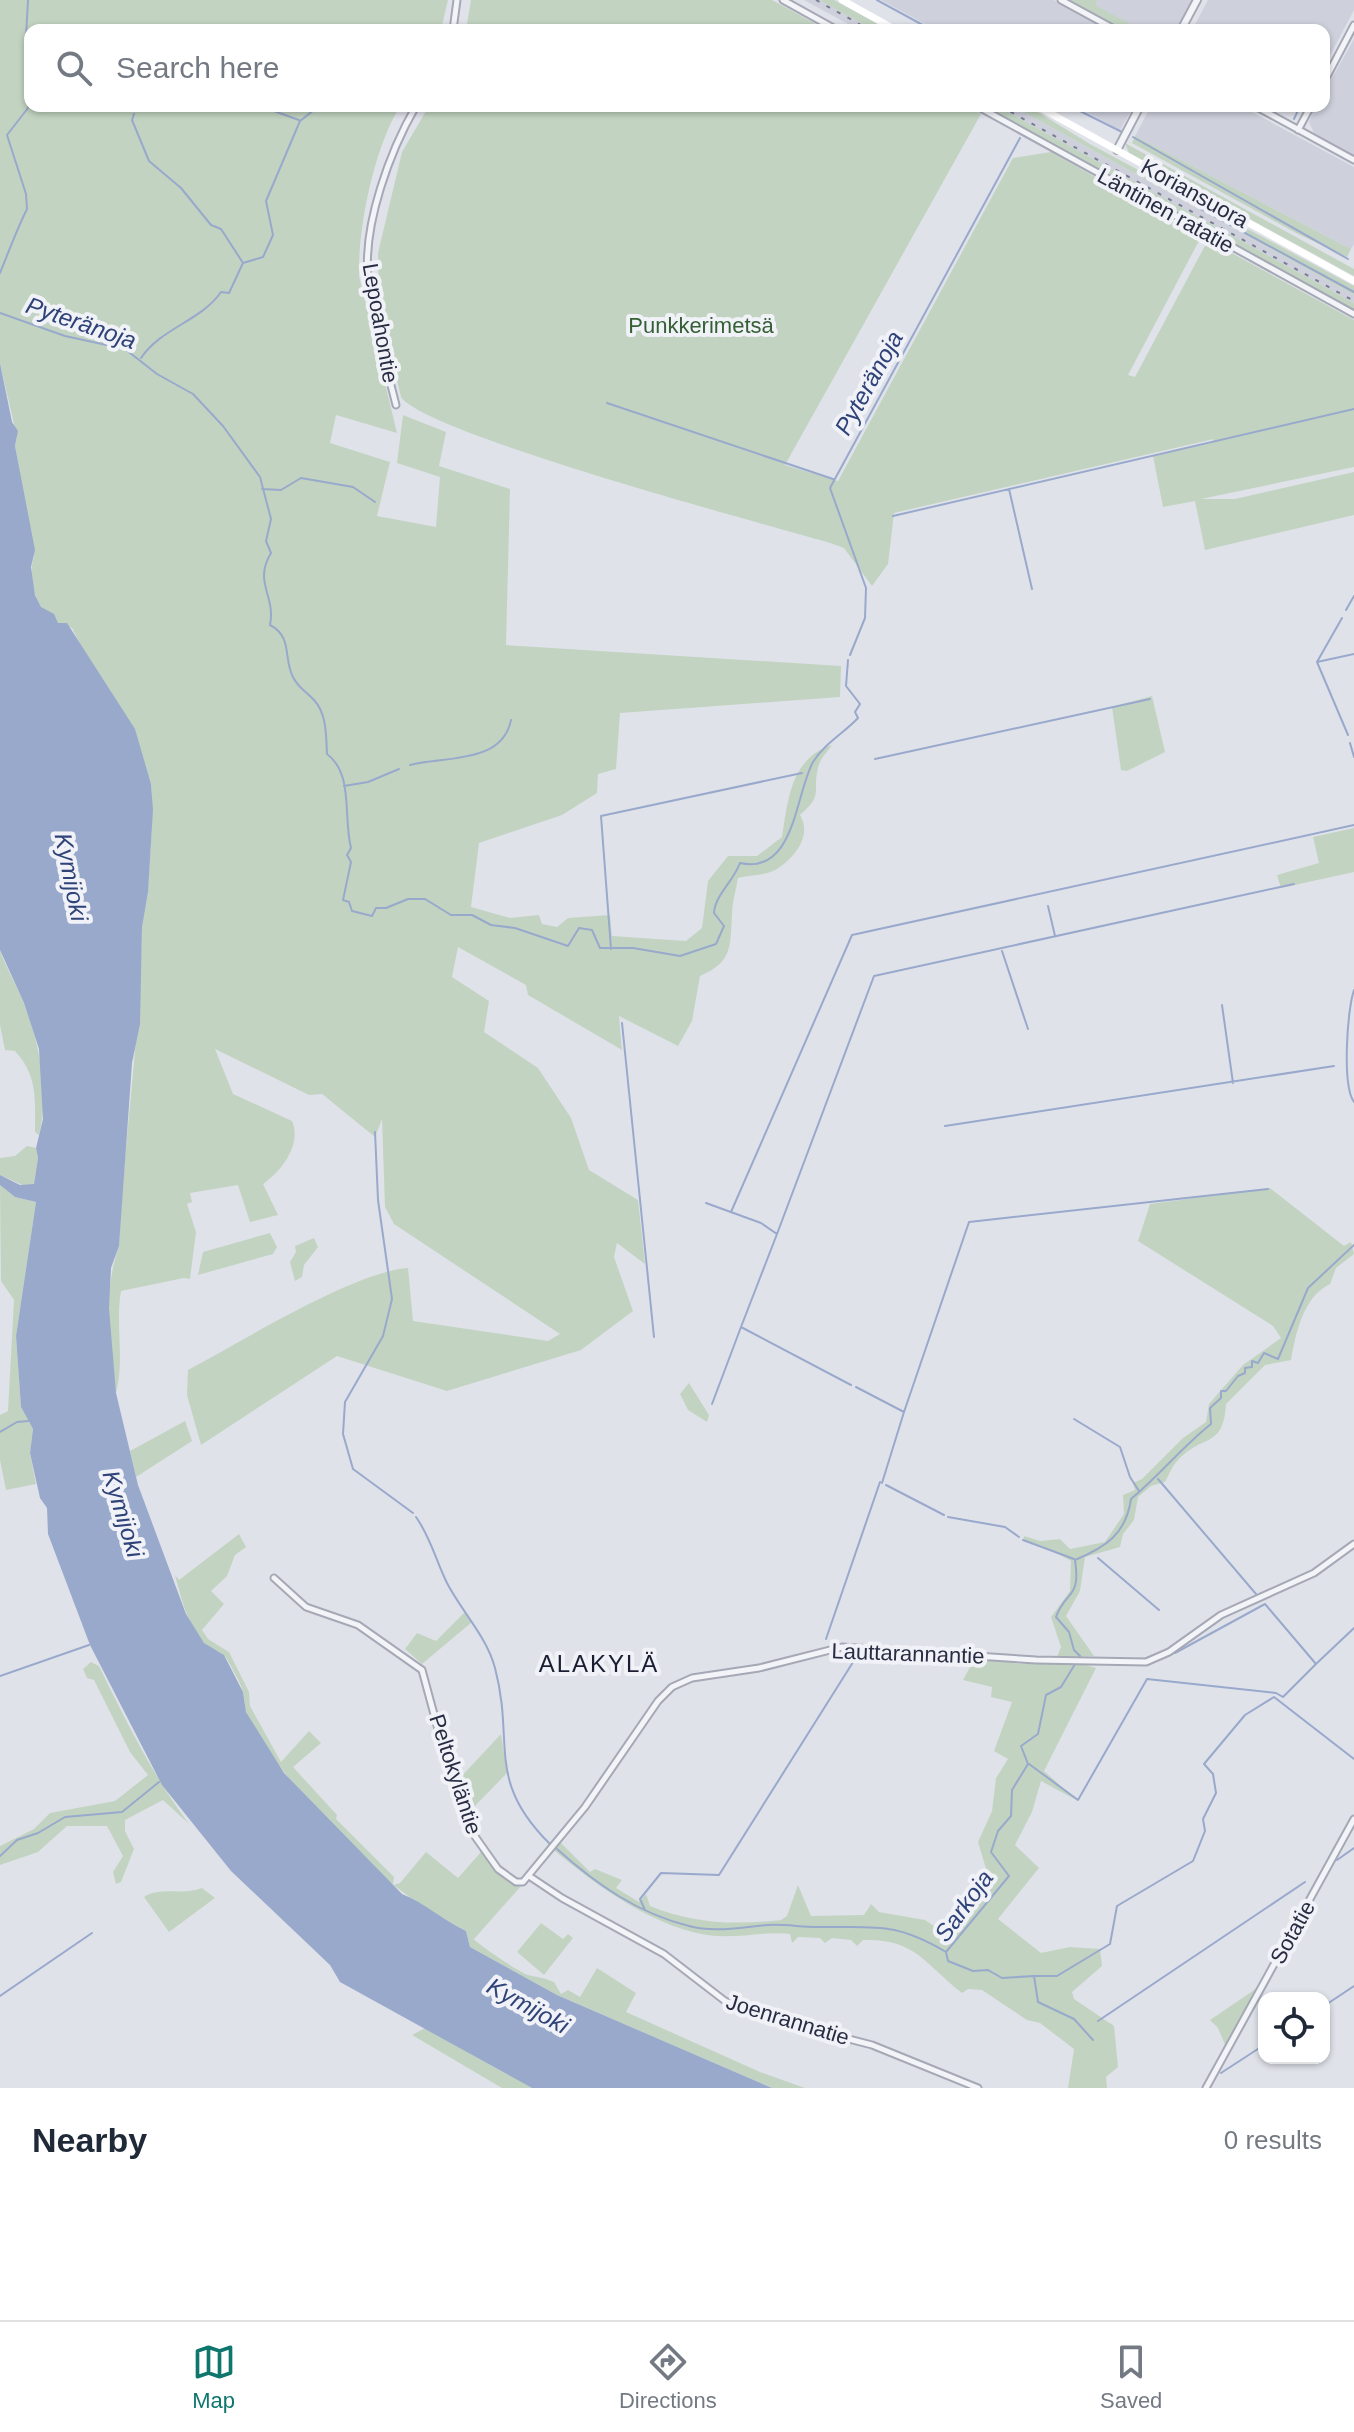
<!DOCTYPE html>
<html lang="en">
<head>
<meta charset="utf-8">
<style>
  body { margin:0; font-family:Arial,sans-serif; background:#f2f2f3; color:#1f2937 }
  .controls { position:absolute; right:24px; bottom:24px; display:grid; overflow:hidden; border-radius:16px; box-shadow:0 2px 6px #0004 }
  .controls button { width:72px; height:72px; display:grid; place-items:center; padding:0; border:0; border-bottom:2px solid #e0e1e3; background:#fff; color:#1f2937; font:40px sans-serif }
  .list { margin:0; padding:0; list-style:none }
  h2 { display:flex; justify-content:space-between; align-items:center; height:104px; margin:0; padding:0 32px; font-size:34px }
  h2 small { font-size:26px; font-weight:400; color:#747a83 }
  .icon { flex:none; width:44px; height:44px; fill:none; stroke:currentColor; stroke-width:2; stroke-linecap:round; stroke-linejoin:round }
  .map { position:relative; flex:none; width:1354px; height:2088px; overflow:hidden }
  .search { position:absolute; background:#fff; box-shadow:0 2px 6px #0004; left:24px; right:24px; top:24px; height:88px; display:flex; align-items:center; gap:20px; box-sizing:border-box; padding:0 28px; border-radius:16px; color:#747a83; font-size:30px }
  .sheet { height:232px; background:#fff }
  nav { display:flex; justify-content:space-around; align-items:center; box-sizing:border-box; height:112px; border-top:2px solid #e0e1e3; background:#fff; font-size:22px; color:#747a83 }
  nav a { display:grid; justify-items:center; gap:4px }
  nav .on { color:#0f766e }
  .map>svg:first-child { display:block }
</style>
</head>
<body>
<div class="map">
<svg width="1354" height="2088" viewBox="0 0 1354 2088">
  <rect width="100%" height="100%" fill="#e0e2ea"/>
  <path fill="#ced1dc" d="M804 0H819L874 30H859Z
    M881 0H1054L1109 30H936Z
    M1073 0H1192L1176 30H1127Z
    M1208 0H1354V10L1324 67V30H1192Z
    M1354 39V155L1314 133 1309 122 1316 106H1324V92Z
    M997 106H1013L1354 295V303Z
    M1076 106H1134L1120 130Z
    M1151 106H1241L1354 167V244L1351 249 1135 136Z"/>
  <path fill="#c2d4c1" d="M0 0H448L441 30H30V106H400C374 149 358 226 359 276L397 433 336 415 330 443 390 462 377 516 436 527 440 477 397 463 403 415 446 432 439 466 510 489 506 645 841 666 840 697 620 713 616 769 598 774 597 793 562 815 479 843 471 907 510 918 539 915 542 924 557 927 568 918 610 915 612 936 686 941 702 928 708 881 728 856H757L782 837C788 799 791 758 832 745 828 751 819 760 818 768 812 793 824 794 800 815 812 835 796 857 777 869 768 875 750 875 738 878 736 890 732 903 732 915 730 946 733 962 700 976L692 1021 678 1046 619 1016 622 1050 528 995 526 985 458 947 452 977 489 1001 484 1032 538 1068 571 1118 589 1170 638 1200 645 1264 617 1243 614 1257 633 1311 581 1350 447 1391 337 1356 201 1445 187 1395 188 1370C241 1342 353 1272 408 1268L413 1321 548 1341 560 1334 394 1224 385 1207 382 1119 375 1137 322 1094 309 1095 215 1049 233 1094 292 1121C302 1144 282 1171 263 1184L278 1215 250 1222 238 1185 190 1193 192 1202 187 1204 196 1232 190 1279 184 1278 121 1291C115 1326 125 1359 116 1393 108 1347 103 1291 119 1246 124 1138 141 1030 142 924 142 912 148 900 148 888 150 853 154 819 151 784L72 628 58 623C53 613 45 614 40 605 33 594 29 568 34 557L15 446 17 437 0 363Z
    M471 0H772L827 30H466Z
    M819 0H834L889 30H874Z
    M1068 0H1097L1095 5 1134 26 1133 30H1123Z
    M429 106H965L981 114 785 465 838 481 1013 158 1051 152 1201 237 1128 375 1135 377 1208 240 1354 320V467L1201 499H1235L1354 472V515L1205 550 1195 501 1163 507 1153 456 1211 443 1214 439 894 513 888 564 872 586 844 548 833 544C769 525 426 434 401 397L379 306 378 253 402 152Z
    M984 106H997L1354 303V310Z
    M1013 106H1028L1090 144 1354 286V295Z
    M1135 136 1351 249 1347 257 1298 234 1132 143Z
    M1125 143 1354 269V276L1129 153Z
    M1152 696 1165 752 1127 771 1121 770 1112 707Z
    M1354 828V872L1281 888 1277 875 1319 863 1313 837Z
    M0 950C6 968 16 984 23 1001 39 1042 50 1092 39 1135L35 1132C35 1100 38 1076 15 1051L5 1050 0 1025Z
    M27 1146 36 1148 38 1158 34 1184 27 1187 0 1175V1158L15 1156Z
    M0 1185 15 1197 36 1202 16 1336 21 1407 33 1429 30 1453 36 1484 6 1490 0 1460V1415L8 1411 14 1300 1 1281Z
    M1270 1188 1344 1246 1351 1242 1354 1254 1336 1268 1330 1284C1303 1297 1296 1333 1291 1360L1265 1365 1226 1404C1223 1449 1204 1433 1178 1460 1172 1466 1169 1475 1165 1482L1151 1486 1138 1497 1134 1520 1123 1534 1120 1547 1085 1557 1080 1591 1066 1616 1094 1656 1057 1657 1061 1647 1051 1617 1070 1591 1071 1561 1051 1550 1023 1541 1024 1536 1040 1541 1060 1539 1070 1549 1105 1542 1124 1514 1123 1495 1135 1490 1133 1483 1142 1479 1183 1438 1206 1422 1209 1404 1243 1365 1281 1338 1273 1326 1138 1241 1150 1204Z
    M270 1233 277 1247 273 1254 198 1275 203 1252Z
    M314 1238 318 1247 304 1265 302 1277 295 1281 290 1262 296 1252 295 1246Z
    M689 1383 709 1415 707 1422 688 1410 680 1394Z
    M185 1421 192 1441 136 1477 130 1451Z
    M239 1534 246 1547 235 1555 227 1576 211 1591 224 1604 202 1630 208 1639 229 1652 249 1692 250 1706 281 1762 309 1731 321 1743 293 1767 337 1815 336 1819 394 1877 393 1885 400 1883 426 1852 458 1878 481 1852 498 1873 522 1885 474 1939C477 1944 521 1973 528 1975 537 1977 545 1978 554 1982L561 1994 568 1990 580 1997 597 1968 636 1993 626 2012 760 2072 805 2088H772L557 1995 470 1947 466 1931C388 1896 287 1792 248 1716 244 1708 245 1700 243 1692 240 1681 232 1669 227 1659 222 1650 210 1650 203 1642 187 1624 181 1597 175 1575L179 1580Z
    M465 1612 472 1622 422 1664 405 1649 417 1633 436 1641Z
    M976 1656 1020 1664H1082L1096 1668 1044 1771 1078 1801 1041 1781 1032 1812 1015 1845 1039 1868 998 1919 1041 1953 1070 1947 1100 1949 1102 1966 1072 1992 1074 1999 1114 2026 1118 2067 1106 2077 1107 2088H1068L1074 2049 1040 2023 1027 2020 982 1990 968 1989 962 1993C925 1964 915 1938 863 1940L857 1946 851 1940 832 1938 825 1943 820 1938 798 1937 792 1943 790 1934C765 1931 741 1938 716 1936 660 1932 595 1885 554 1850L561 1843 590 1872 595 1869 622 1880 616 1888 639 1902 646 1894 650 1906C694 1924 734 1925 781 1920L787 1916 798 1885 811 1916 864 1915 871 1904 879 1912 925 1920 946 1934 951 1931 956 1905 987 1872 978 1842 992 1811 996 1778 1008 1759 994 1751 1012 1702 991 1697 992 1687 963 1680Z
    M91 1662 99 1666C126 1721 152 1774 189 1824L163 1800 125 1820V1831L134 1849 121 1882 116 1884 113 1872 123 1856 107 1826H67L38 1852 0 1865V1846L34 1829 50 1813 115 1801 148 1775 130 1752 94 1680 87 1678 83 1669Z
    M501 1734 507 1773 472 1809 458 1780Z
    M202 1888 215 1898 169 1932 144 1897C160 1886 183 1896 202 1888Z
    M541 1923 563 1939 568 1934 573 1938 544 1975 517 1952Z
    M1257 1988 1226 2047 1218 2028 1210 2020Z
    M425 2028 532 2088H502L412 2035Z"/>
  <path fill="#99a9cc" d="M0 363 12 422 18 431 15 446 35 550 31 567 35 595 41 607 54 614 58 623H67L135 729 151 784 153 810 148 892 142 927 140 1024 132 1063 119 1246 111 1268 109 1308 116 1393 138 1485 186 1614 204 1643 224 1655 243 1692 246 1712 284 1773 402 1894C425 1903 442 1920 466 1931L470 1947 557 1995 772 2088H532L340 1982 330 1965 231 1871 162 1785 90 1645 48 1534 47 1508 40 1498 30 1453 33 1429 21 1407 16 1336 36 1202 15 1197 0 1185V1175L20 1185 34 1184 38 1158 36 1148 43 1119 39 1049 24 1003 0 950Z"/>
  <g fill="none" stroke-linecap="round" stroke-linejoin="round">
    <path stroke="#99a9cc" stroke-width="2" d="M28 0 26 37 30 38
      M877 0 932 30
      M1324 63 1326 60
      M260 106 299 120
      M1070 106 1122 132
      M134 114 132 120 149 161 181 188 211 225 221 229 243 263
      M1294 119 1300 106
      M1133 137 1348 259
      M1201 209 1354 292
      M0 273C9 251 17 229 27 209L26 194 7 135 28 108 30 80
      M0 313 65 336 125 349 157 374 193 394 223 426 260 477 271 519 266 541 271 553C253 583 276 595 270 625 293 637 283 658 293 677 298 688 307 692 314 700 327 714 326 736 327 754 354 774 343 818 351 848L347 855 351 862 343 900 349 902 352 911 372 916 376 908H386L408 899H425L451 915H472L491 925 515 928 568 946 579 928 592 930 600 948H633L680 956 716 944 724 926 714 913C715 895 733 882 740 863 795 875 795 795 813 762 824 744 844 733 858 718L855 712 860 704 846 686 848 660
      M141 358C161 328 201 321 221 292L229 293 243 263 263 257 273 235 266 201 300 121 319 106
      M607 403 833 479
      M262 489 281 490 301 478 353 487 375 502
      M1009 489 1032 589
      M893 516 1354 409
      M1346 610 1354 596
      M1342 618 1317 662 1348 735
      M850 655 865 618 866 588 830 488 1020 138
      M1317 662 1354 654
      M1350 743 1354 757
      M875 759 1150 699
      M410 765C446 756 502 764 511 720
      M344 786 368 782 399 769
      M1048 906 1055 936
      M611 949 601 816 802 773
      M1002 951 1028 1029
      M1354 990C1347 1010 1342 1086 1354 1102
      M1222 1005 1233 1083
      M622 1023 654 1337
      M945 1126 1334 1066
      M375 1132 378 1200 392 1299 383 1336 345 1402 343 1434 353 1469 413 1513
      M706 1203 761 1223 777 1234 741 1327 851 1385
      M731 1212 852 935 1354 825
      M777 1234 874 976 1294 884
      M856 1387 904 1412 882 1483
      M712 1404 741 1327
      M904 1412 969 1222 1268 1189
      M1074 1419 1120 1447 1130 1477 1139 1491
      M0 1432 17 1422 28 1421
      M1158 1479 1256 1594
      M886 1485 944 1515
      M416 1517C431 1538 436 1561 447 1583 462 1612 487 1637 495 1668 515 1743 485 1780 550 1844
      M948 1517 1005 1527 1019 1537
      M1023 1540 1074 1559
      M1098 1558 1159 1610
      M826 1639 880 1482
      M1317 1663 1354 1628
      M0 1676 89 1645
      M1029 1764 1078 1800 1147 1679 1276 1693 1283 1697 1316 1664 1265 1604 1175 1653
      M557 1849C596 1884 637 1913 689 1926 715 1933 741 1927 768 1925 784 1924 801 1927 817 1927 875 1928 893 1921 946 1952
      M0 1856 17 1840 38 1833 65 1817 122 1812 159 1782
      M1337 1860 1354 1848
      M645 1910 640 1899 661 1873 719 1875 855 1659
      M1034 1976H1057L1110 1944 1117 1906 1193 1861 1205 1831 1203 1819 1216 1793 1213 1774 1204 1764 1245 1715 1274 1697 1354 1759
      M0 1996 92 1933
      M1324 2006 1354 1986
      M1098 2021 1305 1882
      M1093 2040 1074 2019 1038 2002 1034 1976 1002 1978 988 1970 973 1971 948 1961 946 1952 1009 1876 991 1852 998 1831 1011 1816 1012 1790 1028 1764 1021 1746 1038 1734 1046 1695 1061 1687 1080 1656 1074 1650 1069 1632 1056 1617C1066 1590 1081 1599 1075 1560 1106 1547 1126 1534 1131 1499 1160 1475 1182 1447 1211 1424L1210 1408 1221 1398V1391H1226L1238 1376 1245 1373V1368L1252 1367V1361L1258 1363 1264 1353 1278 1359 1308 1288 1354 1245
      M1221 2073 1264 2045"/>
    <defs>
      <path id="minor" d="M783 0 837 30
        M1061 0 1116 30
        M453 30 457 0
        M1324 82 1354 25
        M977 106 1354 314
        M1255 106 1354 160
        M1298 130 1311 106
        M396 405C386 364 372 319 368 277 363 224 390 151 416 106
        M274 1578 306 1607 358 1625 422 1670 448 1766 466 1799 474 1835 498 1869 516 1882H523L585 1807 658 1701 672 1687 692 1678 759 1668 842 1647 1036 1660 1146 1662 1169 1652 1221 1615 1314 1573 1354 1544
        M529 1876 562 1898 664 1954 725 2001 791 2024 872 2045 978 2088
        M1206 2088 1354 1819"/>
      <path id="tertiary" d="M1181 30 1197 0
        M1117 150 1140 106"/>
    </defs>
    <use href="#minor" stroke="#a5a8b5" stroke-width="9"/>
    <use href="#tertiary" stroke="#a5a8b5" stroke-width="10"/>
    <use href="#minor" stroke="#f3f4f8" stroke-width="5"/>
    <use href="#tertiary" stroke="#f3f4f8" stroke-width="6"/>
    <path stroke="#fff" stroke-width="7" d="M842 0 896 30
      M1037 106 1354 281"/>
    <path stroke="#797e95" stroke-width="2" stroke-dasharray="4 8" stroke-linecap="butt" d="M816 0 870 30
      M1000 106 1354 301"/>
  </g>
  <g text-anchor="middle" stroke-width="8" stroke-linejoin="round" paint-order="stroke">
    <g font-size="22" fill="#282d43" stroke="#f0f2f7">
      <text transform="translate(1195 193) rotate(29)" y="8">Koriansuora</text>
      <text transform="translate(1166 210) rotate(29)" y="8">Läntinen ratatie</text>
      <text transform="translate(381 323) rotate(80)" y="8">Lepoahontie</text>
      <text transform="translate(908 1653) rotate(2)" y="8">Lauttarannantie</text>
      <text transform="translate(456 1774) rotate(72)" y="8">Peltokyläntie</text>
      <text transform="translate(1292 1932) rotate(-61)" y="8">Sotatie</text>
      <text transform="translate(788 2019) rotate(17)" y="8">Joenrannatie</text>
    </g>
    <g font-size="22" fill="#355f34" stroke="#f0f2f7">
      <text x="701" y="333">Punkkerimetsä</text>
    </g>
    <g font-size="24" font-style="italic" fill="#2f4379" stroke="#f0f2f7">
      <text transform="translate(81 323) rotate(19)" y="8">Pyteränoja</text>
      <text transform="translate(869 383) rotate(-61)" y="8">Pyteränoja</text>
      <text transform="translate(71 877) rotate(79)" y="8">Kymijoki</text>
      <text transform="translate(123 1514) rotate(73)" y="8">Kymijoki</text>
      <text transform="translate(964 1906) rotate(-54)" y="8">Sarkoja</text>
      <text transform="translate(528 2006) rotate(29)" y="8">Kymijoki</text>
    </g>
    <g font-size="24" letter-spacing="2" fill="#1a1e33" stroke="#f0f2f7">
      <text x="599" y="1672">ALAKYLÄ</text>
    </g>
  </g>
</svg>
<div class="controls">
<button><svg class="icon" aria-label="locate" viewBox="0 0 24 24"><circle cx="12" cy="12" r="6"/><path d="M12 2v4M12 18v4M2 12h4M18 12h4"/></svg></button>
</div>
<div class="search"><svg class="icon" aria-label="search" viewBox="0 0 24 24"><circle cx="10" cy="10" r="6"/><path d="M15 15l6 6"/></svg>Search here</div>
</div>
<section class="sheet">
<h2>Nearby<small>0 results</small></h2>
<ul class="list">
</ul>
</section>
<nav>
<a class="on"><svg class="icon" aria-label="map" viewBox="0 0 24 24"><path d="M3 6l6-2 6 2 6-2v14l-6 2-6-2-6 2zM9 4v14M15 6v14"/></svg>Map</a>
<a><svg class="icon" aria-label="directions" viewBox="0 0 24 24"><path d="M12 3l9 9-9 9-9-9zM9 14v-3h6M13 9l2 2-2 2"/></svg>Directions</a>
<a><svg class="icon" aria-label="saved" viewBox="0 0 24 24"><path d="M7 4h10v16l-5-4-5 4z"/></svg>Saved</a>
</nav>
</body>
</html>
